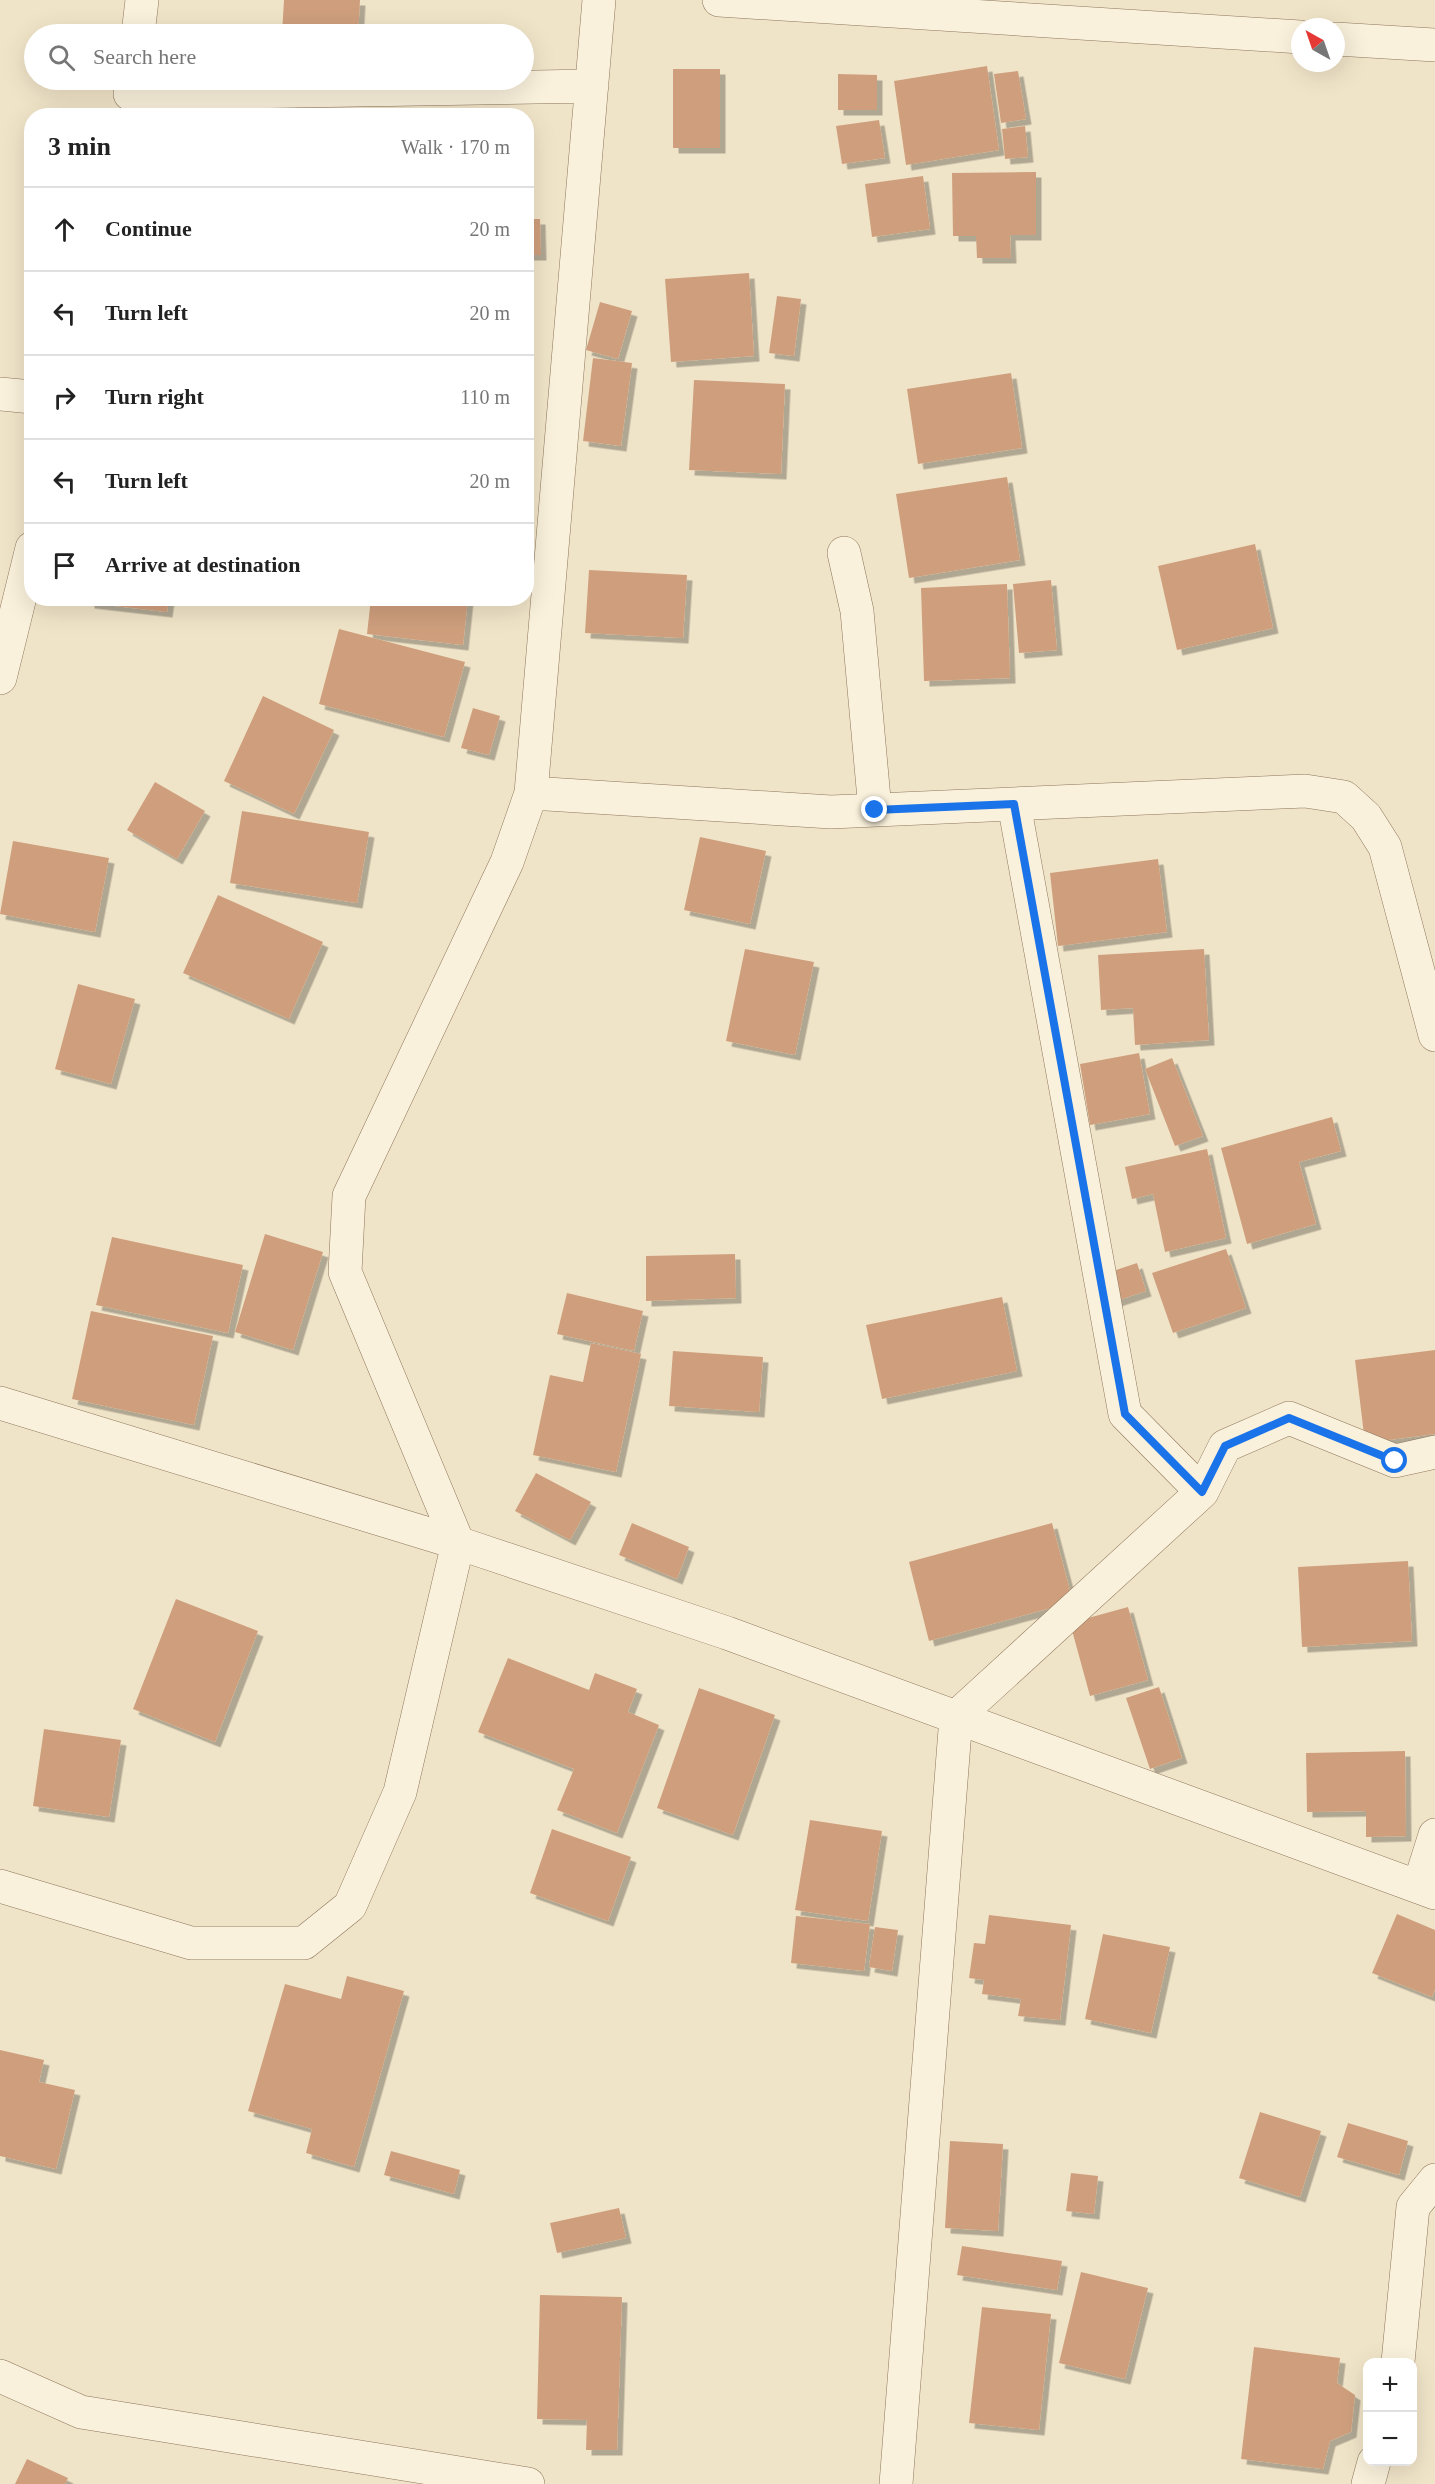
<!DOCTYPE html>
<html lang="en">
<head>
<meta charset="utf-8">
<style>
  body { margin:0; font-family:Georgia,serif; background:#f2f2f2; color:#222 }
  .controls { position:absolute; right:18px; bottom:18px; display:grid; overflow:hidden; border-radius:12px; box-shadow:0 6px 24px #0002 }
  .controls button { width:54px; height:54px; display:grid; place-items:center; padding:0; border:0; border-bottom:2px solid #e0e0e0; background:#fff; color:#222; font:30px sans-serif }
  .compass { position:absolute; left:1291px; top:18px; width:54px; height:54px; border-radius:50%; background:#fff; box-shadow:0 6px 24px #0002; rotate:320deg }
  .stop { position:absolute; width:18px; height:18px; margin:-14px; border:4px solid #1a73e8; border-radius:50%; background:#fff }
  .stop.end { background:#1a73e8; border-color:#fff; box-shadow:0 2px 6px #0008 }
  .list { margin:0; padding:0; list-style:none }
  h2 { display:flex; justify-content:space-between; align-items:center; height:78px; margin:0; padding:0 24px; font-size:26px }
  h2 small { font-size:20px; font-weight:400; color:#767676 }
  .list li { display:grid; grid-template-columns:39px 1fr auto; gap:18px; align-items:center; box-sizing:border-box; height:84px; padding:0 24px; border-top:2px solid #e0e0e0 }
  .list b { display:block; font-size:22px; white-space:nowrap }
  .list em { font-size:20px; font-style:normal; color:#767676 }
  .icon { flex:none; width:33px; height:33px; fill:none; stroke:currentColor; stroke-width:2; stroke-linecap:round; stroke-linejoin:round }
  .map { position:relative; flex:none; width:1435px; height:2484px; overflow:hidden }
  .search { position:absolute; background:#fff; box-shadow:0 6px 24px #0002; left:24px; top:24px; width:510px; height:66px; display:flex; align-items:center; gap:15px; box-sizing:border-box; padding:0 21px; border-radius:33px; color:#767676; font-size:22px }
  .panel { position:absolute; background:#fff; box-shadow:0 6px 24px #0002; left:24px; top:108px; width:510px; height:498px; border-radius:24px }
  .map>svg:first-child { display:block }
</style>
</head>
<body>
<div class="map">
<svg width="1435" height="2484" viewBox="0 0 1435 2484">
  <defs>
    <filter id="shadow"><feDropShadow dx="5.5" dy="5.5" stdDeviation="0" flood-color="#0004"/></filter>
  </defs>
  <rect width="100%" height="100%" fill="#f0e4c8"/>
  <path fill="#cf9f7d" filter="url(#shadow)" d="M284 0H360L358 34H282Z
    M987 66 999 150 906 165 894 81Z
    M673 69H720V148H673Z
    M1018 71 1026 119 1001 123 994 74Z
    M838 74 877 75V110H838Z
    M879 120 885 158 842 164 836 126Z
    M1025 126 1028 157 1005 159 1002 129Z
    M1036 172V235H1010L1011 258H977L976 236H953L952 173Z
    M923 176 930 229 872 237 865 184Z
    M526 219H540L541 255H526Z
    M749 273 754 356 671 362 665 279Z
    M777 296 801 299 794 356 769 353Z
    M600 302 632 311 618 359 586 350Z
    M593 358 632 363 621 446 583 441Z
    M1011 373 1022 448 918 464 907 389Z
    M694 380 785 384 781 474 689 470Z
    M1007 477 1020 560 909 578 896 494Z
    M1255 544 1273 628 1177 650 1158 566Z
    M589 570 687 575 683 638 585 633Z
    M1051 580 1057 650 1019 653 1013 584Z
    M1007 584 1010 678 924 681 921 588Z
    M89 598H169L167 612 89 603Z
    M371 598H468L463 645 367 634Z
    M339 629 465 662 444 737 319 704Z
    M263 696 334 730 294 814 224 781Z
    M473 708 500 716 489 755 461 748Z
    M155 782 205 811 177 859 127 830Z
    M242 811 369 832 357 903 230 883Z
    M700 837 766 851 750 924 684 910Z
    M13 841 109 858 95 932 0 914Z
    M1158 859 1167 932 1058 946 1050 873Z
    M218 895 323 942 289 1019 183 973Z
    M745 949 814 962 795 1055 726 1041Z
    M1204 949 1209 1040 1135 1045 1133 1008 1101 1010 1098 955Z
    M78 984 135 999 111 1084 55 1069Z
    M1139 1053 1150 1114 1090 1125 1080 1064Z
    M1172 1058 1203 1136 1175 1146 1145 1069Z
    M1332 1117 1341 1151 1299 1162 1316 1224 1247 1244 1221 1148Z
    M1207 1149 1226 1238 1165 1252 1153 1194 1132 1199 1125 1167Z
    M265 1234 323 1252 293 1350 235 1332Z
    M112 1237 243 1265 228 1333 96 1305Z
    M1226 1249 1246 1308 1173 1333 1152 1273Z
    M735 1254 736 1298 646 1301V1256Z
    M1137 1263 1146 1291 1113 1302 1104 1274Z
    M567 1293 643 1311 634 1351 557 1334Z
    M1002 1297 1017 1371 882 1399 866 1325Z
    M91 1311 213 1336 194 1425 72 1399Z
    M591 1343 641 1354 616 1472 533 1455 550 1375 583 1382Z
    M1435 1350V1434L1365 1443 1355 1360Z
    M673 1351 763 1357 759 1412 669 1406Z
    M536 1473 591 1502 570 1540 515 1511Z
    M632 1523 689 1547 677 1579 619 1555Z
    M1052 1523 1073 1602 929 1641 909 1562Z
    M1408 1561 1412 1641 1302 1647 1298 1567Z
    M176 1599 258 1631 215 1742 133 1709Z
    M1128 1607 1148 1680 1090 1696 1070 1623Z
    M508 1658 589 1690 595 1673 637 1689 628 1712 659 1725 617 1833 557 1810 574 1769 478 1732Z
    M1159 1687 1182 1758 1150 1769 1126 1698Z
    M699 1688 775 1715 733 1835 657 1808Z
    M44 1729 121 1740 109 1817 33 1806Z
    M1405 1751 1406 1836 1366 1837V1811L1307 1812 1306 1753Z
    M810 1820 882 1831 868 1921 795 1910Z
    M552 1829 631 1857 608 1921 530 1893Z
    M1397 1914 1435 1930V1989L1432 1997 1372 1973Z
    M989 1915 1071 1925 1060 2020 1018 2016 1021 1999 982 1994 984 1980 969 1978 974 1943 985 1944Z
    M796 1916 870 1924 864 1971 791 1963Z
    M875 1927 898 1930 892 1971 869 1967Z
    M1103 1934 1170 1947 1151 2033 1085 2019Z
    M347 1976 404 1991 354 2167 306 2153 312 2129 248 2111 285 1984 341 1999Z
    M0 2050 44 2060 39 2082 75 2090 56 2169 0 2156Z
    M1260 2112 1321 2131 1300 2197 1239 2178Z
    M1348 2123 1408 2141 1399 2175 1337 2157Z
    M950 2141 1003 2144 998 2231 945 2228Z
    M391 2151 460 2170 454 2194 384 2175Z
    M1071 2173 1098 2176 1094 2214 1066 2211Z
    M619 2208 626 2238 557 2253 550 2223Z
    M962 2246 1062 2261 1057 2290 957 2275Z
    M1081 2272 1148 2288 1125 2379 1059 2363Z
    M540 2295 622 2297 617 2450H586L587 2420 537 2419Z
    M982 2307 1051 2314 1039 2430 969 2423Z
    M1254 2347 1340 2358 1337 2383 1355 2395 1351 2432 1330 2441 1323 2469 1241 2459Z
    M27 2459 68 2478 65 2484H15Z"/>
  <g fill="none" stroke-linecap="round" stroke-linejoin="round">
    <defs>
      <path id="minor" d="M719 0 1300 37
        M138 34 142 0
        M1336 39 1435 45
        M130 94 592 86
        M0 394 32 397
        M844 553 857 611 875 810
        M0 678 32 548
        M531 793 831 812 1305 791 1344 797 1366 817 1385 847 1435 1035
        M1014 804 1125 1414 1202 1492 1225 1446 1289 1418 1395 1461 1435 1452
        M0 1403 458 1543 727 1633 1435 1893
        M0 1886 191 1943H304L350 1906 400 1792 458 1543 345 1272 349 1196 507 862 531 793 599 0
        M1419 1886 1435 1835
        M1398 2362 1413 2207 1435 2180
        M0 2376 81 2412 528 2484
        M896 2484 956 1717 1202 1492
        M1368 2484 1374 2462"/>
    </defs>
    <use href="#minor" stroke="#8d765c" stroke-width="34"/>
    <use href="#minor" stroke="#faf1dc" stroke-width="33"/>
  </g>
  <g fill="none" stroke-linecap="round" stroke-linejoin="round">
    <path stroke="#1a73e8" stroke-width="8" d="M875 810 1014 804 1125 1414 1202 1492 1225 1446 1289 1418 1395 1461"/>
  </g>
</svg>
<div class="controls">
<button>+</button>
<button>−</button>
</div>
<svg class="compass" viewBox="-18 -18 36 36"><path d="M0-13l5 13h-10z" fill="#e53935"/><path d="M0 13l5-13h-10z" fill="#767676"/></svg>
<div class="stop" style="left:1395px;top:1461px"></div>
<div class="stop end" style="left:875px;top:810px"></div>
<div class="search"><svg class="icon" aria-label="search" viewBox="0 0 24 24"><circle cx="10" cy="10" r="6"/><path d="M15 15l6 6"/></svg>Search here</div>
<section class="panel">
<h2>3 min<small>Walk · 170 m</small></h2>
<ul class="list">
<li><svg class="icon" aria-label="ahead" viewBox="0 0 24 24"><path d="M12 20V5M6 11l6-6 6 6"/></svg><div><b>Continue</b></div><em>20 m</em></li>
<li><svg class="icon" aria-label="left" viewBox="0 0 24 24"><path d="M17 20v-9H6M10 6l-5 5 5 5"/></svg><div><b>Turn left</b></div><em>20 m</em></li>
<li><svg class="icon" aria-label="right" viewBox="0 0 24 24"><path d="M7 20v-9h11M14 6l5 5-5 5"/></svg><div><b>Turn right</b></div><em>110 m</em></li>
<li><svg class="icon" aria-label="left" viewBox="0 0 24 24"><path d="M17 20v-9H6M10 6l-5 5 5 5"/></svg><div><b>Turn left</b></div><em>20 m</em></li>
<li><svg class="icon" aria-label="arrive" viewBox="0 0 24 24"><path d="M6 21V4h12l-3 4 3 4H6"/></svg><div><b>Arrive at destination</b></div></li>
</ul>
</section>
</div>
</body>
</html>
